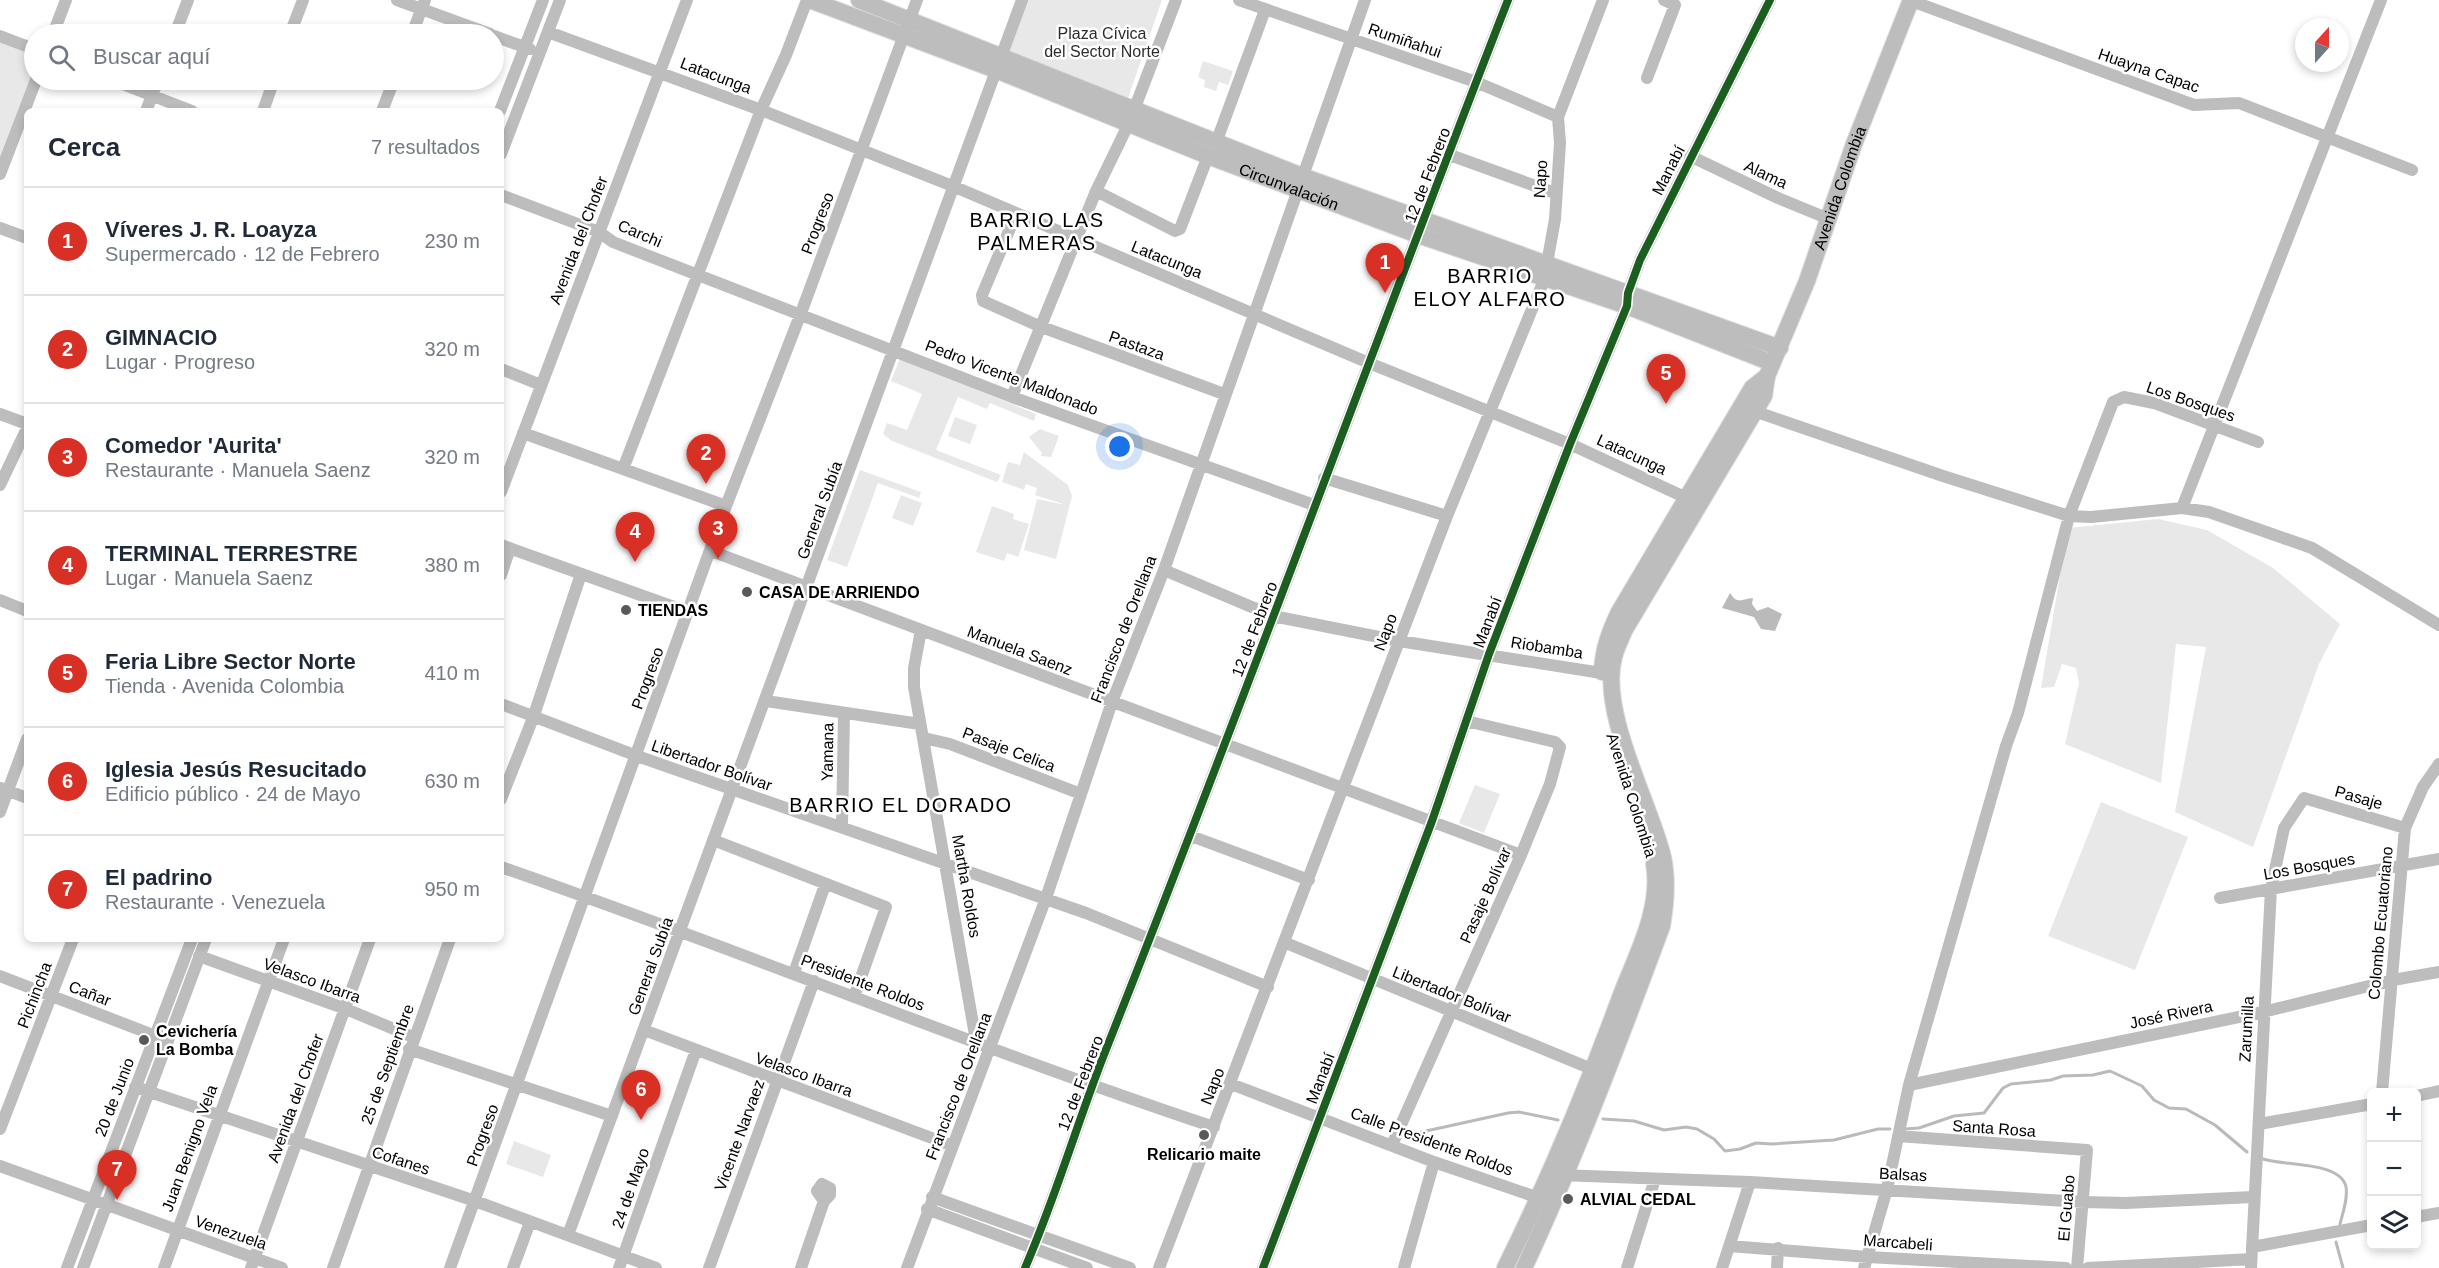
<!DOCTYPE html>
<html lang="es">
<head>
<meta charset="utf-8">
<style>
  body { margin:0; font-family:Helvetica,sans-serif; background:#f2f2f3; color:#1f2937 }
  .controls { position:absolute; right:18px; bottom:18px; display:grid; overflow:hidden; border-radius:9px; box-shadow:0 3px 9px #0003 }
  .controls button { width:54px; height:54px; display:grid; place-items:center; padding:0; border:0; border-bottom:2px solid #e0e1e3; background:#fff; color:#1f2937; font:30px sans-serif }
  .compass { position:absolute; left:2295px; top:18px; width:54px; height:54px; border-radius:50%; background:#fff; box-shadow:0 3px 9px #0003; rotate:21deg }
  .you { position:absolute; left:1120px; top:447px; width:21px; height:21px; margin:-15px; border:4px solid #fff; border-radius:50%; background:#1a73e8; box-shadow:0 0 0 9px #1a73e833 }
  .badge { display:grid; place-items:center; width:39px; height:39px; border-radius:50%; background:#d93025; color:#fff; font-size:20px; font-weight:700 }
  .pin { position:absolute; translate:-50% -50px; filter:drop-shadow(0 2px 3px #0008) }
  .pin::after { content:''; position:absolute; top:32px; width:21px; height:18px; background:inherit; clip-path:polygon(0 0,100% 0,50% 100%) }
  .list { margin:0; padding:0; list-style:none }
  h2 { display:flex; justify-content:space-between; align-items:center; height:78px; margin:0; padding:0 24px; font-size:26px }
  h2 small { font-size:20px; font-weight:400; color:#747a83 }
  .list li { display:grid; grid-template-columns:39px 1fr auto; gap:18px; align-items:center; box-sizing:border-box; height:108px; padding:0 24px; border-top:2px solid #e0e1e3 }
  .list b { display:block; font-size:22px; white-space:nowrap }
  .list p { margin:0; font-size:20px; white-space:nowrap; color:#747a83 }
  .list em { font-size:20px; font-style:normal; color:#747a83 }
  .icon { flex:none; width:33px; height:33px; fill:none; stroke:currentColor; stroke-width:2; stroke-linecap:round; stroke-linejoin:round }
  .map { position:relative; flex:none; width:2439px; height:1268px; overflow:hidden }
  .search { position:absolute; background:#fff; box-shadow:0 3px 9px #0003; left:24px; top:24px; width:480px; height:66px; display:flex; align-items:center; gap:15px; box-sizing:border-box; padding:0 21px; border-radius:33px; color:#747a83; font-size:22px }
  .panel { position:absolute; background:#fff; box-shadow:0 3px 9px #0003; left:24px; top:108px; width:480px; height:834px; border-radius:9px }
  .map>svg:first-child { display:block }
</style>
</head>
<body>
<div class="map">
<svg width="2439" height="1268" viewBox="0 0 2439 1268">
  <rect width="100%" height="100%" fill="#fff"/>
  <path fill="#e8e8e8" d="M1024 0H1162L1128 98 1006 50Z
    M0 41 34 54V71L0 161Z
    M1203 61 1233 71 1228 85 1219 82 1216 91 1204 87 1205 80 1198 77Z
    M900 358 1036 414 1034 421 990 403 987 409 958 397 936 450 1001 475 997 482 892 441 883 434 887 423 907 430 922 394 891 381Z
    M955 417 977 425 970 444 948 436Z
    M1040 429 1059 436 1051 457 1041 456 1042 453 1029 437Z
    M1024 452 1068 485 1072 496 1056 559 1024 550 1037 499 1066 505 1035 495 1037 488 1026 484 1024 490 1002 482 1008 462 1020 465Z
    M860 470 921 492 919 498 878 483 847 567 827 560Z
    M901 495 922 503 913 526 892 518Z
    M992 506 1014 514 1013 519 1029 524 1018 557 1007 553 1004 561 976 552Z
    M2158 519 2207 530 2273 568 2340 624 2319 664 2253 847 2175 812 2206 647 2176 644 2161 783 2065 744 2079 683 2076 668 2062 664 2054 687 2041 688 2068 528Z
    M1475 785 1500 794 1484 833 1459 823Z
    M2101 802 2188 837 2135 970 2048 936Z
    M514 1141 551 1155 543 1177 506 1164Z"/>
  <path fill="#bababa" d="M1730 593C1738 606 1743 598 1753 598L1752 604 1757 611 1768 607 1782 614 1775 631 1761 629 1754 617 1722 608Z"/>
  <g fill="none" stroke-linecap="round" stroke-linejoin="round">
    <path stroke="#bababa" stroke-width="3" d="M1603 1119 1634 1121 1664 1130 1686 1127 1697 1129 1714 1139 1725 1151 1740 1149 1756 1143 1772 1144 1834 1140 1878 1129H1890
      M1905 1129 1919 1128 1954 1116 1984 1113 2003 1088 2011 1084 2051 1080 2063 1076 2093 1075 2110 1071 2142 1086 2154 1100 2169 1108 2186 1109 2215 1125 2247 1152
      M1417 1133 1508 1113 1519 1112 1558 1120
      M2263 1159C2283 1166 2341 1161 2346 1187 2348 1199 2343 1212 2340 1224
      M2336 1242 2343 1268"/>
    <defs>
      <g id="major">
        <path id="s1" d="M810 0 996 70 1208 156 1418 235 1627 306 1772 363"/>
        <path d="M859 0 1302 176 1780 348"/>
        <path d="M1602 672C1603 650 1609 633 1619 612L1752 388 1767 376"/>
        <path d="M1505 1268C1549 1179 1587 1088 1621 995 1636 956 1662 908 1654 864"/>
        <path id="s2" d="M1524 1268C1576 1156 1619 1042 1662 926 1666 903 1668 881 1663 857 1650 803 1599 712 1614 657 1616 648 1621 639 1624 631L1764 396 1767 376 1807 281 1854 144 1911 0"/>
      </g>
    </defs>
    <use href="#major" stroke="#dbdbdb" stroke-width="18"/>
    <path stroke="#bdbdbd" stroke-width="12" d="M397 0 490 34
      M1239 0 1476 82 1558 117
      M1664 0 1675 5
      M1909 0 2194 105 2239 103 2412 170
      M548 32 761 110 955 187 1369 363 1570 444 1693 501
      M53 34 66 0
      M175 34 188 0
      M290 34 303 0
      M412 34 425 0
      M0 36 34 49
      M494 36 530 49
      M1647 78 1675 5
      M112 80 192 111
      M146 111 158 80
      M263 111 274 80
      M382 111 394 80
      M500 111 543 0
      M1216 143 1265 10
      M501 154 560 0
      M1450 155 1555 193
      M1690 156 1778 198 1829 219
      M0 174 36 80
      M1096 191 1175 231 1180 229 1208 156
      M501 195 599 232 613 242 1012 397 1314 505
      M1016 214 982 295 983 301 1039 326 1224 394
      M0 228 27 238
      M501 369 541 385
      M1012 397 1096 191 1129 123 1176 0
      M1748 409 1943 476 2069 516 2091 517 2182 508 2209 512 2312 548 2439 625
      M0 414 27 424
      M523 433 726 506
      M623 469 761 110 786 55 807 0
      M1324 478 1447 516
      M0 485 27 428
      M501 492 687 0
      M2182 508 2381 0
      M501 545 688 612
      M711 551 1521 855
      M1164 570 1273 616 1399 641 1608 674
      M501 575 510 548
      M0 600 27 611
      M921 630 914 668V687L976 1041
      M766 701 920 724
      M501 704 637 756 1086 913 1268 987
      M924 738 950 744 1081 794
      M1 788 27 798
      M501 799 533 718 581 574
      M0 812 27 739
      M842 826 844 714
      M1191 836 1309 880
      M713 840 886 907 854 997
      M501 867C740 950 974 1047 1214 1127
      M2220 898 2439 859
      M1286 943 1599 1072
      M199 956 346 1009 413 1037
      M794 973 825 885
      M0 976 161 1038
      M644 1030 953 1146
      M409 1049 612 1116
      M1231 1084 1434 1162 1545 1200
      M1909 1085 2263 1012 2393 980 2439 972
      M135 1087 475 1201 656 1268
      M2382 1092 2405 828 2423 787 2439 764
      M2416 1096 2439 1091
      M2259 1124 2372 1104
      M0 1129 73 939
      M1898 1136 2087 1150 2077 1268
      M1392 1145 1521 855 1550 784 1560 747 1555 742 1466 721
      M0 1166 282 1268
      M1559 1175 1750 1182 2084 1202 2126 1203 2253 1197
      M932 1197 1130 1268
      M927 1209 1087 1268
      M2416 1217 2439 1213
      M568 1235 1022 0
      M1729 1246 1868 1257 2066 1268
      M2252 1247 2372 1225
      M67 1268 192 939
      M83 1268 206 939
      M164 1268 284 939
      M251 1268 370 939
      M333 1268 450 939
      M450 1268 726 506 801 313 917 0
      M513 1268 530 1222
      M619 1268 696 1050
      M709 1268 814 981
      M801 1268 824 1201 830 1195V1188L822 1184 817 1191 824 1201
      M907 1268 1046 898 1112 702 1164 570 1365 0
      M1025 1268C1055 1199 1076 1127 1103 1057 1243 706 1371 351 1508 0
      M1159 1268 1447 516 1544 280 1555 219 1560 143 1558 117 1603 0
      M1263 1268 1432 821 1489 654 1570 444 1627 306 1628 293 1640 260 1770 0
      M1404 1268 1434 1162
      M1627 1268 1655 1179
      M1722 1268 1750 1182
      M1777 1268 1778 1248
      M1864 1268 1887 1189 1909 1085 2006 746 2018 713 2069 516 2113 402 2124 397 2154 403 2258 442
      M2088 1268 2251 1259
      M2251 1268 2271 889 2284 828 2304 798 2405 828"/>
    <use href="#major" stroke="#bdbdbd" stroke-width="16"/>
    <defs>
      <path id="cycleway" d="M1025 1268C1055 1199 1076 1127 1103 1057 1243 706 1371 351 1508 0
        M1263 1268 1432 821 1489 654 1570 444 1627 306 1628 293 1640 260 1770 0"/>
    </defs>
    <use href="#cycleway" stroke="#fff" stroke-width="11"/>
    <use href="#cycleway" stroke="#1b5e20" stroke-width="8"/>
  </g>
  <g fill="#595959" stroke="#fff" stroke-width="2">
    <circle cx="747" cy="592" r="6"/>
    <circle cx="626" cy="610" r="6"/>
    <circle cx="144" cy="1040" r="6"/>
    <circle cx="1204" cy="1135" r="6"/>
    <circle cx="1568" cy="1199" r="6"/>
  </g>
  <g text-anchor="middle" stroke-width="5" stroke-linejoin="round" paint-order="stroke">
    <g font-size="16" fill="#2d2d2d" stroke="#fff">
      <text x="1102" y="39">Plaza Cívica<tspan x="1102" dy="18">del Sector Norte</tspan></text>
    </g>
    <g font-size="16" fill="#000" stroke="#fff">
      <text transform="translate(1405 40) rotate(19)" y="6">Rumiñahui</text>
      <text transform="translate(2149 70) rotate(19)" y="6">Huayna Capac</text>
      <text transform="translate(716 75) rotate(21)" y="6">Latacunga</text>
      <text transform="translate(1668 170) rotate(-63)" y="6">Manabí</text>
      <text transform="translate(1766 174) rotate(25)" y="6">Alama</text>
      <text transform="translate(1427 175) rotate(-69)" y="6">12 de Febrero</text>
      <text transform="translate(1540 179) rotate(-86)" y="6">Napo</text>
      <text dy="6" stroke="none"><textPath href="#s1" startOffset="514">Circunvalación</textPath></text>
      <text dy="6" stroke="none"><textPath href="#s2" startOffset="1170">Avenida Colombia</textPath></text>
      <text transform="translate(817 223) rotate(-69)" y="6">Progreso</text>
      <text transform="translate(640 233) rotate(23)" y="6">Carchi</text>
      <text transform="translate(578 240) rotate(-69)" y="6">Avenida del Chofer</text>
      <text transform="translate(1167 259) rotate(22)" y="6">Latacunga</text>
      <text transform="translate(1137 345) rotate(20)" y="6">Pastaza</text>
      <text transform="translate(1012 377) rotate(21)" y="6">Pedro Vicente Maldonado</text>
      <text transform="translate(2191 401) rotate(19)" y="6">Los Bosques</text>
      <text transform="translate(1632 454) rotate(25)" y="6">Latacunga</text>
      <text transform="translate(819 510) rotate(-70)" y="6">General Subía</text>
      <text transform="translate(1487 622) rotate(-69)" y="6">Manabí</text>
      <text transform="translate(1123 629) rotate(-69)" y="6">Francisco de Orellana</text>
      <text transform="translate(1254 629) rotate(-69)" y="6">12 de Febrero</text>
      <text transform="translate(1385 632) rotate(-69)" y="6">Napo</text>
      <text transform="translate(1547 647) rotate(9)" y="6">Riobamba</text>
      <text transform="translate(1020 650) rotate(21)" y="6">Manuela Saenz</text>
      <text transform="translate(647 678) rotate(-70)" y="6">Progreso</text>
      <text transform="translate(1009 749) rotate(21)" y="6">Pasaje Celica</text>
      <text transform="translate(827 752) rotate(-89)" y="6">Yamana</text>
      <text transform="translate(712 765) rotate(19)" y="6">Libertador Bolívar</text>
      <text transform="translate(1632 795) rotate(72)" y="6">Avenida Colombia</text>
      <text transform="translate(2359 797) rotate(16)" y="6">Pasaje</text>
      <text transform="translate(2309 866) rotate(-10)" y="6">Los Bosques</text>
      <text transform="translate(967 886) rotate(80)" y="6">Martha Roldos</text>
      <text transform="translate(1485 895) rotate(-66)" y="6">Pasaje Bolívar</text>
      <text transform="translate(2380 923) rotate(-85)" y="6">Colombo Ecuatoriano</text>
      <text transform="translate(650 966) rotate(-70)" y="6">General Subía</text>
      <text transform="translate(312 980) rotate(20)" y="6">Velasco Ibarra</text>
      <text transform="translate(863 982) rotate(21)" y="6">Presidente Roldos</text>
      <text transform="translate(90 993) rotate(21)" y="6">Cañar</text>
      <text transform="translate(1452 994) rotate(22)" y="6">Libertador Bolívar</text>
      <text transform="translate(34 995) rotate(-69)" y="6">Pichincha</text>
      <text transform="translate(2171 1014) rotate(-12)" y="6">José Rivera</text>
      <text transform="translate(2246 1029) rotate(-87)" y="6">Zarumilla</text>
      <text transform="translate(387 1064) rotate(-70)" y="6">25 de Septiembre</text>
      <text transform="translate(804 1074) rotate(20)" y="6">Velasco Ibarra</text>
      <text transform="translate(1320 1078) rotate(-69)" y="6">Manabí</text>
      <text transform="translate(1080 1083) rotate(-69)" y="6">12 de Febrero</text>
      <text transform="translate(958 1086) rotate(-69)" y="6">Francisco de Orellana</text>
      <text transform="translate(1212 1086) rotate(-68)" y="6">Napo</text>
      <text transform="translate(114 1097) rotate(-69)" y="6">20 de Junio</text>
      <text transform="translate(295 1098) rotate(-70)" y="6">Avenida del Chofer</text>
      <text transform="translate(1994 1128) rotate(4)" y="6">Santa Rosa</text>
      <text transform="translate(482 1135) rotate(-70)" y="6">Progreso</text>
      <text transform="translate(739 1135) rotate(-70)" y="6">Vicente Narvaez</text>
      <text transform="translate(1432 1141) rotate(20)" y="6">Calle Presidente Roldos</text>
      <text transform="translate(189 1148) rotate(-70)" y="6">Juan Benigno Vela</text>
      <text transform="translate(401 1160) rotate(18)" y="6">Cofanes</text>
      <text transform="translate(1903 1174) rotate(3)" y="6">Balsas</text>
      <text transform="translate(630 1188) rotate(-71)" y="6">24 de Mayo</text>
      <text transform="translate(2066 1208) rotate(-85)" y="6">El Guabo</text>
      <text transform="translate(231 1232) rotate(19)" y="6">Venezuela</text>
      <text transform="translate(1898 1242) rotate(4)" y="6">Marcabeli</text>
    </g>
    <g font-size="16" font-weight="bold" fill="#000" stroke="#fff" text-anchor="start">
      <text x="759" y="598">CASA DE ARRIENDO</text>
      <text x="638" y="616">TIENDAS</text>
      <text x="156" y="1037">Cevichería<tspan x="156" dy="18">La Bomba</tspan></text>
      <text x="1204" y="1160" text-anchor="middle">Relicario maite</text>
      <text x="1580" y="1205">ALVIAL CEDAL</text>
    </g>
    <g font-size="20" letter-spacing="1.5" fill="#000" stroke="#fff">
      <text x="1037" y="227">BARRIO LAS<tspan x="1037" dy="23">PALMERAS</tspan></text>
      <text x="1490" y="283">BARRIO<tspan x="1490" dy="23">ELOY ALFARO</tspan></text>
      <text x="901" y="812">BARRIO EL DORADO</text>
    </g>
  </g>
</svg>
<div class="controls">
<button>+</button>
<button>−</button>
<button><svg class="icon" aria-label="layers" viewBox="0 0 24 24"><path d="M12 4l9 5-9 5-9-5zM3 14l9 5 9-5"/></svg></button>
</div>
<svg class="compass" viewBox="-18 -18 36 36"><path d="M0-13l5 13h-10z" fill="#e53935"/><path d="M0 13l5-13h-10z" fill="#747a83"/></svg>
<div class="you"></div>
<div class="pin badge" style="left:1385px;top:293px">1</div>
<div class="pin badge" style="left:706px;top:484px">2</div>
<div class="pin badge" style="left:718px;top:559px">3</div>
<div class="pin badge" style="left:635px;top:562px">4</div>
<div class="pin badge" style="left:1666px;top:404px">5</div>
<div class="pin badge" style="left:641px;top:1120px">6</div>
<div class="pin badge" style="left:117px;top:1200px">7</div>
<div class="search"><svg class="icon" aria-label="search" viewBox="0 0 24 24"><circle cx="10" cy="10" r="6"/><path d="M15 15l6 6"/></svg>Buscar aquí</div>
<section class="panel">
<h2>Cerca<small>7 resultados</small></h2>
<ul class="list">
<li><span class="badge">1</span><div><b>Víveres J. R. Loayza</b><p>Supermercado · 12 de Febrero</p></div><em>230 m</em></li>
<li><span class="badge">2</span><div><b>GIMNACIO</b><p>Lugar · Progreso</p></div><em>320 m</em></li>
<li><span class="badge">3</span><div><b>Comedor 'Aurita'</b><p>Restaurante · Manuela Saenz</p></div><em>320 m</em></li>
<li><span class="badge">4</span><div><b>TERMINAL TERRESTRE</b><p>Lugar · Manuela Saenz</p></div><em>380 m</em></li>
<li><span class="badge">5</span><div><b>Feria Libre Sector Norte</b><p>Tienda · Avenida Colombia</p></div><em>410 m</em></li>
<li><span class="badge">6</span><div><b>Iglesia Jesús Resucitado</b><p>Edificio público · 24 de Mayo</p></div><em>630 m</em></li>
<li><span class="badge">7</span><div><b>El padrino</b><p>Restaurante · Venezuela</p></div><em>950 m</em></li>
</ul>
</section>
</div>
</body>
</html>
